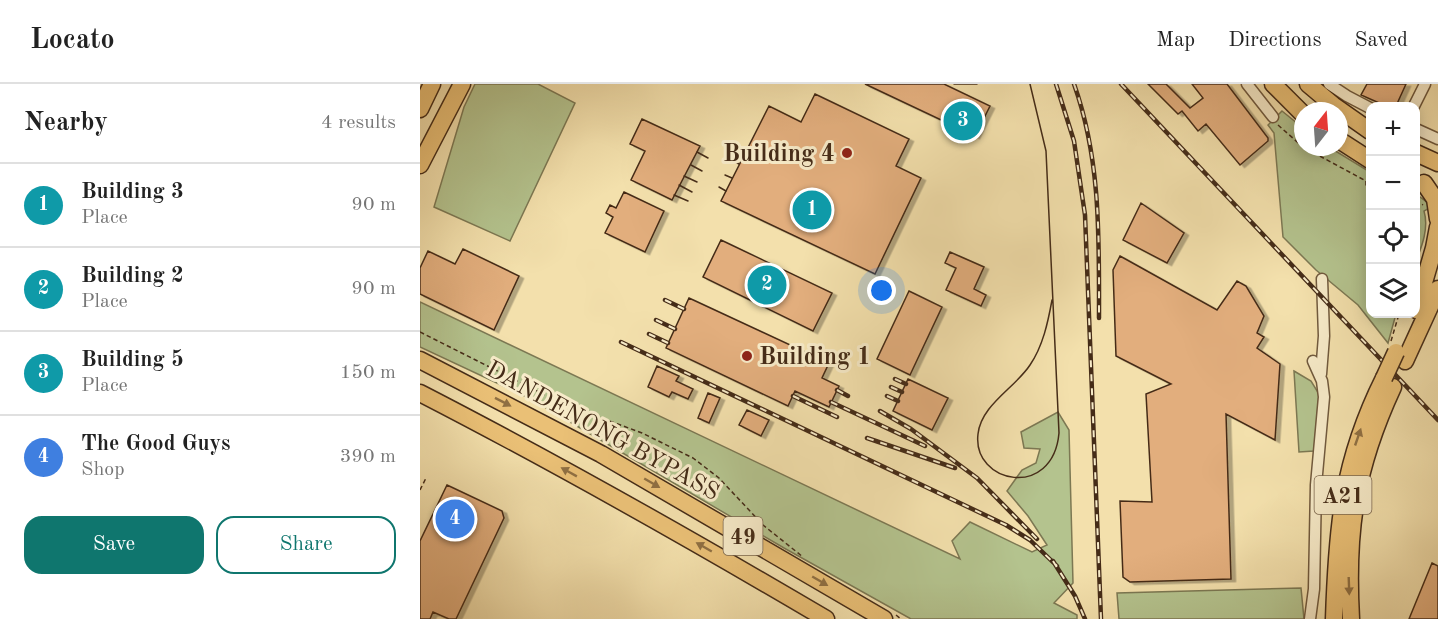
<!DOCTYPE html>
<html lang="en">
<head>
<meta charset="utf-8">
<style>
  body { margin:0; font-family:"Old Standard TT",serif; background:#f2f2f2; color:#222 }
  .controls { position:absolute; right:18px; top:18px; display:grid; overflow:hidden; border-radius:12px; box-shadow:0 3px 15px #0003 }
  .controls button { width:54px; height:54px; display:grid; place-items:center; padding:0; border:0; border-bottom:2px solid #e0e0e0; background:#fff; color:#222; font:30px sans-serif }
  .compass { position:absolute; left:874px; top:18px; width:54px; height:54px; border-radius:50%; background:#fff; box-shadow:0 3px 15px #0003; rotate:17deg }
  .you { position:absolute; left:462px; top:207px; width:21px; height:21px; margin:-15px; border:4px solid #fff; border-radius:50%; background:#1a73e8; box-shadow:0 0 0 9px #1a73e833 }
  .badge { display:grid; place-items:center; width:39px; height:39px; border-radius:50%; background:#0f766e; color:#fff; font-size:20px; font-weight:700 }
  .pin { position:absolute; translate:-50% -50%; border:3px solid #fff; box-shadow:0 2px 6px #0006 }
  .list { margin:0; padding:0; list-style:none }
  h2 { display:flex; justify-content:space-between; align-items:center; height:78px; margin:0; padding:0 24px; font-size:26px }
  h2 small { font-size:20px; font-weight:400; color:#767676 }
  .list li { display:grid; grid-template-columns:39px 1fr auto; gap:18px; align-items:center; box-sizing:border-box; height:84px; padding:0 24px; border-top:2px solid #e0e0e0 }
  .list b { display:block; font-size:22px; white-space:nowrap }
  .list p { margin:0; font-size:20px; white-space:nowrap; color:#767676 }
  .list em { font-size:20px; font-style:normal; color:#767676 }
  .actions { display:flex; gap:12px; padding:18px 24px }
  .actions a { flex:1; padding:14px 0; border:2px solid #0f766e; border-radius:18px; text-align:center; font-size:21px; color:#0f766e }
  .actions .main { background:#0f766e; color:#fff }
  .icon { flex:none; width:33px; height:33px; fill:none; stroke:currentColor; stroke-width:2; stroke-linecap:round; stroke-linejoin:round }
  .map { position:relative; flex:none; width:1018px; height:535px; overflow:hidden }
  header { display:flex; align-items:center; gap:36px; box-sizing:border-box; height:84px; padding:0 30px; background:#fff; border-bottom:2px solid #e0e0e0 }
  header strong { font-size:28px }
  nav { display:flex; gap:33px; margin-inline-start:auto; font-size:21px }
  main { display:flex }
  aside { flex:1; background:#fff }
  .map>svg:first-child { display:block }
</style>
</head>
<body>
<header>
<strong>Locato</strong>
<nav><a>Map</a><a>Directions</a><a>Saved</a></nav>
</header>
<main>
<aside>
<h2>Nearby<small>4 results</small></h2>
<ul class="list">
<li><span class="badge" style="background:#0f9aa8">1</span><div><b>Building 3</b><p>Place</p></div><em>90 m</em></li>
<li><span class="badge" style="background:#0f9aa8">2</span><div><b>Building 2</b><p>Place</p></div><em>90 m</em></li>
<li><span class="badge" style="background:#0f9aa8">3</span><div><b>Building 5</b><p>Place</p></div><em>150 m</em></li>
<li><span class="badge" style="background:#3f7fe0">4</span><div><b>The Good Guys</b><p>Shop</p></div><em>390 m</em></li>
</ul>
<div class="actions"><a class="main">Save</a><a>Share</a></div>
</aside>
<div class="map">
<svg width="1018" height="535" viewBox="0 0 1018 535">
  <defs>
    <filter id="shadow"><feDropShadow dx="4.5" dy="2.5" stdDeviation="0" flood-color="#0004"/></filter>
  </defs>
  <rect width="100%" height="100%" fill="#f3e0ac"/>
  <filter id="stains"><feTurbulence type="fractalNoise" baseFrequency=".00333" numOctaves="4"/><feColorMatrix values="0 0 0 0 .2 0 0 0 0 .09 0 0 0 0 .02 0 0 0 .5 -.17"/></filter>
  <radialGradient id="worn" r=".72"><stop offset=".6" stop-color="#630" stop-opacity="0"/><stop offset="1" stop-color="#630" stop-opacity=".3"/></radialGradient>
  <path fill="#b4c38e" stroke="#7c7853" stroke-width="1.5" d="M55 0H118L155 19 90 157 14 123 44 23Z
    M862 27 883 44V63H909L950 88V230H976L968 259 938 221 896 186 863 153 854 49 848 41Z
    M996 110 1008 119 1011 123 1004 127C1009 144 1002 162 996 177Z
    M0 218 540 475 532 457 550 438 612 468 627 461 608 432 587 407 602 386 616 379 620 365 604 364 601 348 638 328 649 346 653 499 634 519 657 531V535H491L364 464 111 315 0 263Z
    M874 287 891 297 899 310 894 367 879 368Z
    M881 504 884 535H699L697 509Z"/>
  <path fill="#e2ae7d" stroke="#452c18" stroke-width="1.5" filter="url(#shadow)" d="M445 0H524L570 22 555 52Z
    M728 0H746L770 24 783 14 772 0H807L848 54V57L820 81 786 40 778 47 762 27 758 30Z
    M947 0H986L976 22H966L941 11Z
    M395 10 489 55 476 82 501 94 455 190 301 117 349 22 381 38Z
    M222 35 280 62 252 116 211 96 225 67 210 60Z
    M204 108 244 127 225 168 185 149 193 133 186 129 190 121 196 124Z
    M721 119 764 149 747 179 703 156Z
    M301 156 412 209 393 247 283 193Z
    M43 165 99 192 74 246 0 210V184L8 167 35 180Z
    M530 168 564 183 554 205 566 211 561 222 526 206 536 184 525 179Z
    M700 172 797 226 817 197 826 202 844 232 837 249 844 253 837 264 860 280 855 356 806 330 811 495 710 498 703 493 700 417 732 418 726 310 751 300 696 272 693 186Z
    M489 207 522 223 490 291 457 275Z
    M269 214 409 279 402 294 419 302 409 323 375 307 368 322 246 264Z
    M237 282 259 292 256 297 273 305 268 315 252 308 249 313 228 303Z
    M488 295 528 314 512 346 473 327Z
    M288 309 300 314 289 339 278 334Z
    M327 326 349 336 341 352 319 341Z
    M27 401 82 427 84 434 36 535H29L13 528 10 535H0V457Z
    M1012 479 1018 482V535H989Z"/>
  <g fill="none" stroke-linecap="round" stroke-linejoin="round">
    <defs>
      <path id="minor" d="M827 0 853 33
        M909 0 927 12 950 24
        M994 22 1005 0
        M996 45 1018 55
        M901 290 904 252 902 195
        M890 535 894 505 896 401 904 313 902 297 893 277"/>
      <path id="highway" d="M853 0 883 30
        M888 0 913 21 950 47
        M0 25 12 0
        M919 56 950 76
        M996 69 1018 79
        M0 81 42 0
        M1004 99 1015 115 1018 135
        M996 226 1014 164 1018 143
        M0 276 181 370 464 535
        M985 277 1018 205
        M0 309C138 380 272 456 406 535
        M914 535C917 443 922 378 964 294
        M931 535C926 446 935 385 973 303"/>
    </defs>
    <use href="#minor" stroke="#70593d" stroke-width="13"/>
    <use href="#highway" stroke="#452c18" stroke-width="19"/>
    <path stroke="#452c18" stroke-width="1.5" stroke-dasharray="4.5 3" stroke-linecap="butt" d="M858 41 883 63 946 97V102L950 109
      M996 116 1003 121
      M0 248 141 319 222 349 273 374 299 394 343 441 383 473
      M971 257 979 230
      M0 406 6 394
      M476 531 481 535"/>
    <use href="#minor" stroke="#f7ebc9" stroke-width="10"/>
    <use href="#highway" stroke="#eac076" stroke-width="16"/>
    <path stroke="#452c18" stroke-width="1.5" d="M534 0H557
      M610 0 626 67 639 349C633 416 552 400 558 350 561 321 595 304 610 281 623 262 628 238 632 216
      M316 67 323 71
      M277 68 288 74
      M312 76 319 80
      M271 81 282 87
      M305 91 312 94
      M264 92 277 98
      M259 101 272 108
      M299 103 306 107
      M254 111 268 117"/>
    <defs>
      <path id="rail" d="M636 0 654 57 665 131 681 535
        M654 0C681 76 679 154 679 234
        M701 0 1018 336
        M245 216 264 225
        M236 236 255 245
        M229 250 248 259
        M201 258 586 441 610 456 637 482
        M475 295 486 300
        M471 303 482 308
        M417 306 428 312
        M373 312 417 333
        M467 312 478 317
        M411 318 505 362
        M460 327 491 345 557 394 617 455
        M447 354 535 384
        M633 477 655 512 665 535"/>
    </defs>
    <use href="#rail" stroke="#452c18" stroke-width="4.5"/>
    <use href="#rail" stroke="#f7ebc9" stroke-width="2" stroke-dasharray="7" stroke-linecap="butt"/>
    <defs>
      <path id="highway-bridge" d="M964 294 976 268"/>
    </defs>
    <use href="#highway-bridge" stroke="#452c18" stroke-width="19" stroke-linecap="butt"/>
    <use href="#highway-bridge" stroke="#eac076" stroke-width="16"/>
  </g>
  <defs><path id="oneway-solid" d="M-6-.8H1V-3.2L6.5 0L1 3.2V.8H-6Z" transform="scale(1.5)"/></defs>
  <g fill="#8f6f42">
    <use href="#oneway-solid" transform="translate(83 318) rotate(27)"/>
    <use href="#oneway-solid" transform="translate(938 353) rotate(-71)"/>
    <use href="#oneway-solid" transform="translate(149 388) rotate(-151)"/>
    <use href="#oneway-solid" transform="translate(232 399) rotate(30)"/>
    <use href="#oneway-solid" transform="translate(284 463) rotate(-150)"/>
    <use href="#oneway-solid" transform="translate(400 497) rotate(30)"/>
    <use href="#oneway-solid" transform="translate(929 502) rotate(88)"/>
  </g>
  <g fill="#8f2418" stroke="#f7ebc9" stroke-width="2">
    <circle cx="427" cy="69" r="6"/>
    <circle cx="327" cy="272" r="6"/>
  </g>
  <g text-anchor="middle" stroke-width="6" stroke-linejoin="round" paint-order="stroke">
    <g fill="#f7ebc9" stroke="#7a654d" stroke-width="1.5">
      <rect x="894.5" y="392" width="57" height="38" rx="4.5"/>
      <rect x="303.5" y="433" width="39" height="38" rx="4.5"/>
    </g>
    <g font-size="22" font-weight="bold" fill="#452c18">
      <text x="923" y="419">A21</text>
      <text x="323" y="460">49</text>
    </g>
    <g font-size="24" font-weight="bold" fill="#452c18" stroke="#f7ebc9" text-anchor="end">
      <text x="415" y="77">Building 4</text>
      <text x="339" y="280" text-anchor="start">Building 1</text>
    </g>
    <g font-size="24" fill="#452c18" stroke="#f7ebc9">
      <text transform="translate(183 346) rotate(29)" y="8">DANDENONG BYPASS</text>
    </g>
  </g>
  <rect width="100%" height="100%" filter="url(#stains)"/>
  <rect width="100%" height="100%" fill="url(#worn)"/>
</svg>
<div class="controls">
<button>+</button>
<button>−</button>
<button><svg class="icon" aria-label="locate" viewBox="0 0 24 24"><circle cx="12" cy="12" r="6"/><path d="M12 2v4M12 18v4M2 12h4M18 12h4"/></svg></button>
<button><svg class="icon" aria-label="layers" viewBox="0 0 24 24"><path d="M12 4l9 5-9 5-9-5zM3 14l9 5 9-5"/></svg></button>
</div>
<svg class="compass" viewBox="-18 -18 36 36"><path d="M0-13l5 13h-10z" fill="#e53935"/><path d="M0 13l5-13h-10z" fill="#767676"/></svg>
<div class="you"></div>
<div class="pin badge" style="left:392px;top:126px;background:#0f9aa8">1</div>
<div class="pin badge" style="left:347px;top:201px;background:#0f9aa8">2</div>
<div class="pin badge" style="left:543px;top:37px;background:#0f9aa8">3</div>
<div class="pin badge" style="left:35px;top:435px;background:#3f7fe0">4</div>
</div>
</main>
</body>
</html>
